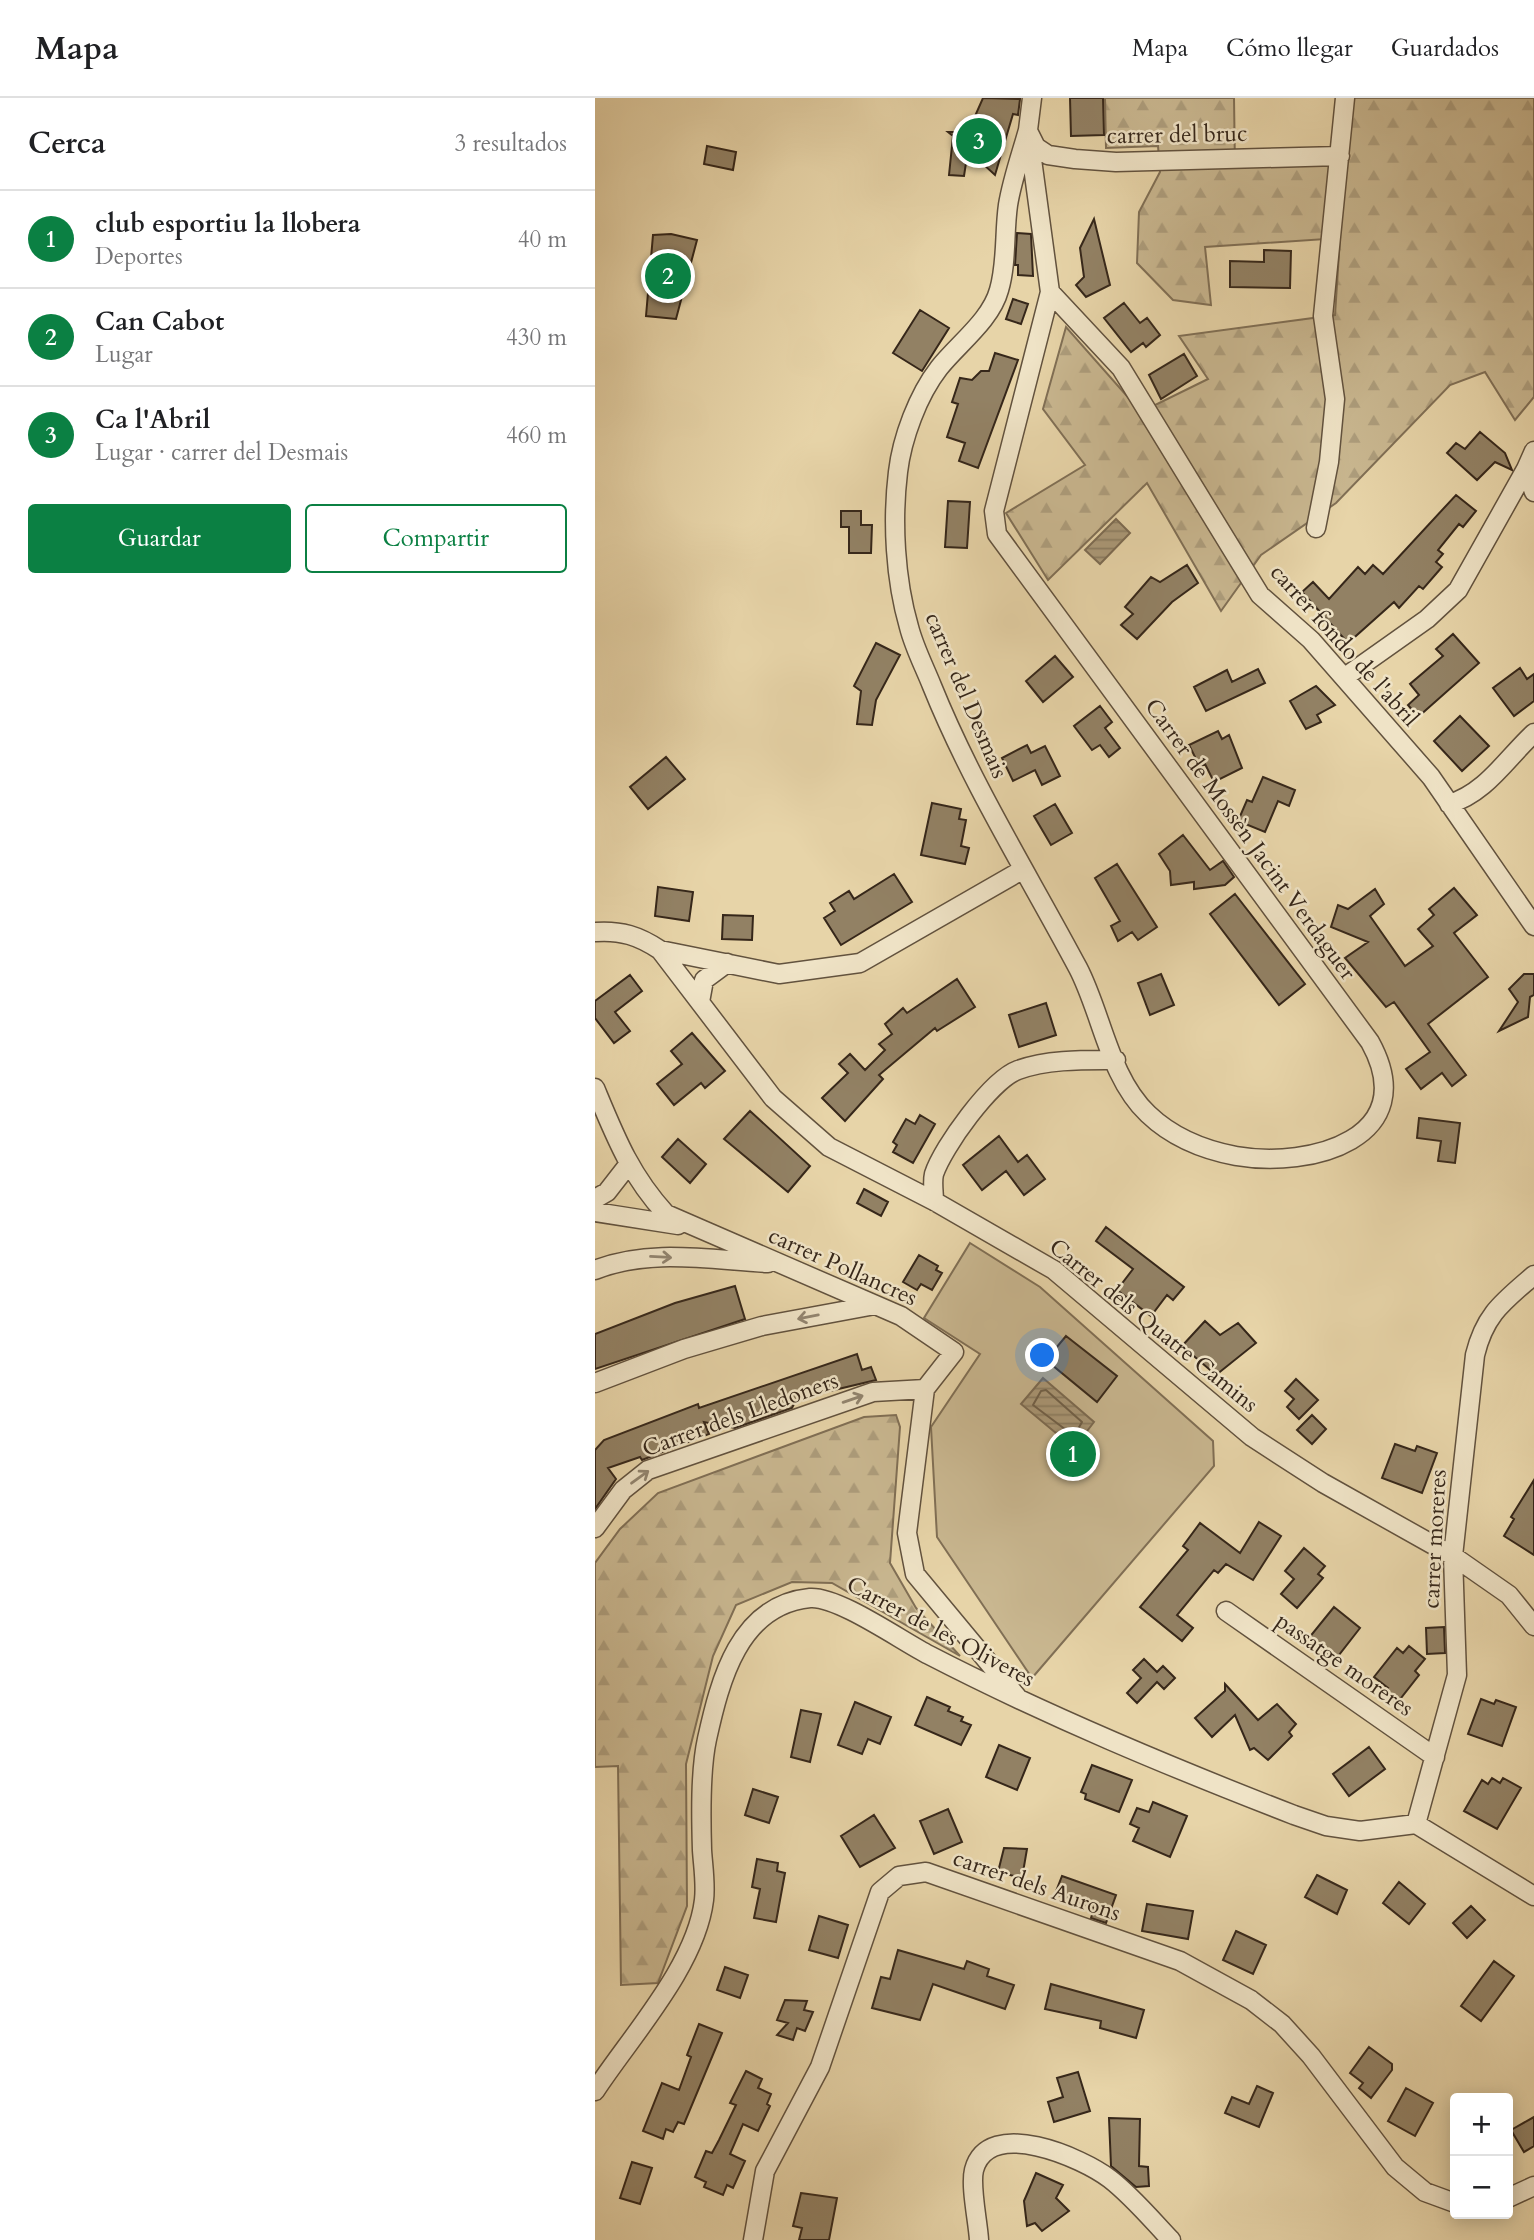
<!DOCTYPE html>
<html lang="es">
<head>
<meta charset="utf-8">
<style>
  body { margin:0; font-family:Cardo,serif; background:#f2f2f2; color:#202124 }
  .controls { position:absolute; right:21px; bottom:21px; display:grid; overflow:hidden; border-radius:7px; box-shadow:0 4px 18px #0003 }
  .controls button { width:63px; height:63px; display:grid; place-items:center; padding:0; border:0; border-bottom:2px solid #e0e0e0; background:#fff; color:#202124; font:35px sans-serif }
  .you { position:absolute; left:448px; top:1258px; width:24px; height:24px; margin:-18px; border:5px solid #fff; border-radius:50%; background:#1a73e8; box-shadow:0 0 0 10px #1a73e833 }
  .badge { display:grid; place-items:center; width:46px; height:46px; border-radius:50%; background:#0b8043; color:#fff; font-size:23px; font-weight:700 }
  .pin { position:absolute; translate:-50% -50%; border:4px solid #fff; box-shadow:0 2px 7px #0006 }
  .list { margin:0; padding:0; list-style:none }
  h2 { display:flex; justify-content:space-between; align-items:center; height:91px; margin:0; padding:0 28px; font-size:30px }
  h2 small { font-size:23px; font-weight:400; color:#757577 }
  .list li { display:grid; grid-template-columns:46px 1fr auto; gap:21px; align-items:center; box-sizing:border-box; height:98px; padding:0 28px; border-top:2px solid #e0e0e0 }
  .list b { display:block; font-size:26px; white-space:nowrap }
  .list p { margin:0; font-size:23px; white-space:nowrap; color:#757577 }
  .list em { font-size:23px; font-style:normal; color:#757577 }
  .actions { display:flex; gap:14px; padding:21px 28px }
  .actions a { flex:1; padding:16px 0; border:2px solid #0b8043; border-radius:7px; text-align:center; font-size:24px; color:#0b8043 }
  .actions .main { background:#0b8043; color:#fff }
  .map { position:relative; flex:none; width:939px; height:2142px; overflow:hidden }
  header { display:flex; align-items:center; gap:42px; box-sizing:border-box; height:98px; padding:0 35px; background:#fff; border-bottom:2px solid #e0e0e0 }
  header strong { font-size:33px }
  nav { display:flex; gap:38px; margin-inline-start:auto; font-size:24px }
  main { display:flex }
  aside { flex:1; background:#fff }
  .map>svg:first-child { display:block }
</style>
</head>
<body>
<header>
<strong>Mapa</strong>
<nav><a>Mapa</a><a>Cómo llegar</a><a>Guardados</a></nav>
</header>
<main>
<aside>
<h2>Cerca<small>3 resultados</small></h2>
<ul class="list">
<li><span class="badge">1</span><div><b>club esportiu la llobera</b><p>Deportes</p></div><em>40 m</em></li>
<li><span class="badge">2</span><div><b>Can Cabot</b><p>Lugar</p></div><em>430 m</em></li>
<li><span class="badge">3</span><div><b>Ca l'Abril</b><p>Lugar · carrer del Desmais</p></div><em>460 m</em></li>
</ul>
<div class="actions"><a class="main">Guardar</a><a>Compartir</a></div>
</aside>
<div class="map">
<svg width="939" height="2142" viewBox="0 0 939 2142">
  <defs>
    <pattern id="forest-firs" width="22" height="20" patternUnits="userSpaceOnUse" patternTransform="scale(1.75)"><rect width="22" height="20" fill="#c9b790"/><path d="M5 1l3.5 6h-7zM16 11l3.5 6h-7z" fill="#ad9d7c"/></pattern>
    <pattern id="water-rules" width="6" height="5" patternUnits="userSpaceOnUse" patternTransform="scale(1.75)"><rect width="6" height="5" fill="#ab9978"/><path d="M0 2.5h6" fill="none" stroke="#8c7d62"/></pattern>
  </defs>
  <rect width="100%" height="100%" fill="#e7d4a8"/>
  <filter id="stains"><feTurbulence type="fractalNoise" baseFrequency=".00286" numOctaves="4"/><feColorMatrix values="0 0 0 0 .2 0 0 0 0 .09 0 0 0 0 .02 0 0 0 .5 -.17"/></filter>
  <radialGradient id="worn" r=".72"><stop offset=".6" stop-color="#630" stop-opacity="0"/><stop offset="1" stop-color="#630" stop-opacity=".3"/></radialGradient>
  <path fill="url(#forest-firs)" stroke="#806f55" stroke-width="2" d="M510 0H639L640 69 753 62 755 0H939V299L920 322 890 274 855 287 741 405 666 457 626 513 552 385 453 482 411 415 490 367 448 311 471 229 546 314 613 281 584 238 740 217 745 140 610 149 616 207 578 202 542 165 544 114 565 74 563 48 511 50Z
    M301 1317 305 1329 295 1465 321 1510 365 1558 237 1485 197 1484 141 1507 118 1558 91 1666 92 1808 63 1885 26 1887 23 1668 0 1669V1465L25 1431 63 1395 269 1319Z"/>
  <path fill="#c9b790" stroke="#806f55" stroke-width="2" d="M375 1145 445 1189 618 1343 619 1368 437 1580 342 1439 336 1329 385 1256 329 1220Z"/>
  <path fill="url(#water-rules)" stroke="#7c6b52" stroke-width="2" d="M521 421 535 435 505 466 490 452Z
    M448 1280 499 1324 479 1350 426 1306Z"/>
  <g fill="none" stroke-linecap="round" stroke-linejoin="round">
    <path stroke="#706049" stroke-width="2" d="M451 1292 487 1324 479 1338 438 1307 446 1293Z"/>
  </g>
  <path fill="#928164" stroke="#36271a" stroke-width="2" d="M388 0 425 1 423 17 418 16 400 77 373 52 369 78 354 77 358 38 353 34H373Z
    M475 0H508L509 37 476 38Z
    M112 48 141 54 138 72 109 66Z
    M499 121 515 187 491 199 481 187 489 179 485 150Z
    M422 135 436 136 438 178 423 177V167H420Z
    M76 136 102 142 81 221 51 218 58 137Z
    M669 152 696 153 695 190 635 189V163L669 164Z
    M418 201 433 206 426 226 411 221Z
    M529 205 545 225 552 220 565 237 551 249 548 245 536 254 509 220Z
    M325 212 354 230 327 273 298 255Z
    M400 255 423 262 383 370 364 363 370 345 352 339 363 306 357 304 365 280 377 282 386 273H394Z
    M589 256 602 278 566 301 554 277Z
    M885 334 910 355 917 372 900 364 882 382 852 355 861 345 870 351Z
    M861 397 881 413 868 429 864 426 843 452 848 456 841 464 847 469 828 491 824 488 804 510 799 504 753 545 707 494 718 484 734 501 763 469 770 476 778 467 788 476Z
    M353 403 375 404 372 450 350 449Z
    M246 413H266V427H277L276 455H254V429H246Z
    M592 467 603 485 577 504 542 541 526 527 538 516 530 509 556 479 565 484Z
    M858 536 884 565 823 619 813 607 824 597 815 586 848 558 841 551Z
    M281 545 305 557 281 602 277 627 262 626 266 593 259 588Z
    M460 558 478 579 448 604 431 583Z
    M925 570 932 581 939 576V603L919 618 898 590Z
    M663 571 670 585 611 613 599 589 632 572 637 584Z
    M721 588 740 607 722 617 726 624 711 631 695 603Z
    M505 608 517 624 510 630 525 650 514 659 505 647 497 652 479 628Z
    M865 618 894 648 867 673 839 643Z
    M623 633 627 641 634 637 647 670 619 684 610 666 605 669 594 647Z
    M432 647 436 655 450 648 465 678 447 687 440 672 418 683 407 660Z
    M71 659 90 681 53 711 35 689Z
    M668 679 700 692 694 708 683 703 670 734 643 723 652 702 657 704Z
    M337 705 366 711 364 721 371 722 366 748 374 750 370 766 326 757Z
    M460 706 477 735 456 747 439 718Z
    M588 737 615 772 628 763 639 779 630 787 599 791V784L576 787 575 773 564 756Z
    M522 766 562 829 543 842 537 834 523 843 516 828 525 823 500 780Z
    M299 776 317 804 246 847 229 820 240 813 235 805 254 793 259 801Z
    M63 789 98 794 94 823 60 818Z
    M859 790 882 817 859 835 893 879 833 926 871 977 857 988 847 975 826 991 811 971 835 954 799 904 791 909 750 860 773 844 736 829 743 807 753 811 780 791 789 806 775 818 810 868 838 848 823 831 839 817 834 811Z
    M640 796 710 886 684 907 615 816Z
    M128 817 158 818 157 842 127 841Z
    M566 876 579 907 555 917 543 885Z
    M929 876H939V897L935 899 933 919 904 933 923 904 914 891Z
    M35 877 47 893 20 914 35 933 19 945 0 920V903Z
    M362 881 380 909 342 933 340 930 284 977 288 981 250 1023 227 1000 253 975 244 966 255 956 270 972 290 952 284 946 297 936 290 926 308 910 312 915Z
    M451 905 461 937 424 949 414 917Z
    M97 935 130 973 110 990 106 985 79 1007 62 986 87 966 76 953Z
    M155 1013 215 1068 193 1094 129 1041Z
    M325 1017 340 1026 318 1065 298 1054 302 1047 298 1044 311 1021 320 1026Z
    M824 1020 865 1025 860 1065 843 1063 846 1043 822 1040Z
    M404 1038 423 1064 432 1057 450 1081 429 1097 411 1073 387 1092 368 1067Z
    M83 1041 111 1066 95 1085 67 1059Z
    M269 1091 293 1104 286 1118 262 1105Z
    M511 1129 589 1189 578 1202 572 1197 556 1218 522 1192 538 1171 501 1143Z
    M324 1157 343 1168 341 1172 347 1175 337 1192 326 1186 322 1192 308 1184Z
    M140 1188 150 1221 0 1271V1236L80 1205Z
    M610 1223 625 1237 643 1225 661 1245 621 1277 587 1248Z
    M471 1238 522 1278 502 1304 451 1262Z
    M262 1256 267 1272 276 1269 281 1282 235 1293 234 1289 200 1304 197 1310 140 1330 109 1324 114 1336 47 1362 45 1359 13 1370 21 1381 0 1411V1352L9 1342 103 1306 104 1310Z
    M701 1281 723 1302 704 1321 692 1309 699 1301 690 1293Z
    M717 1317 731 1331 717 1346 702 1332Z
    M800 1346 820 1353 822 1348 842 1355 827 1395 787 1380Z
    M939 1382V1457L909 1438 919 1421 916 1419Z
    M664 1424 686 1438 658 1482 631 1466 623 1475 619 1472 582 1517 598 1530 587 1543 545 1509 593 1452 588 1448 605 1425 645 1455Z
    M709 1450 730 1468 723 1476 728 1480 702 1510 686 1496 699 1481 690 1473Z
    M739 1509 765 1530 740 1562 713 1541Z
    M849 1529 850 1555 832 1556 831 1530Z
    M814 1548 830 1561 820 1573 824 1577 802 1605 789 1595 793 1590 779 1579 802 1550 808 1555Z
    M549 1561 562 1574 568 1568 580 1580 569 1591 562 1584 542 1605 532 1595 546 1580 538 1572Z
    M630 1586 663 1622 682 1606 701 1626 694 1634 697 1638 673 1662 659 1650 655 1652 640 1617 617 1639 600 1620 630 1593Z
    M332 1599 355 1609 353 1613 368 1619 366 1623 376 1627 366 1647 320 1627Z
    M886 1601 899 1606 901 1602 921 1609 907 1648 873 1636Z
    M260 1604 296 1619 285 1646 273 1641 267 1656 243 1647Z
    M206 1612 226 1616 215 1664 196 1659Z
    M404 1647 435 1660 422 1692 391 1679Z
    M774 1649 790 1671 754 1698 738 1676Z
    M497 1667 537 1682 524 1714 490 1701 491 1696 486 1694Z
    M897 1680 905 1685 908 1680 926 1690 902 1731 869 1713 887 1682 893 1686Z
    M158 1691 183 1699 174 1725 150 1717Z
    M558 1704 592 1718 575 1759 538 1743 544 1730 535 1726 542 1710 554 1714Z
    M353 1711 367 1744 339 1756 325 1723Z
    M279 1717 300 1750 265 1769 246 1738Z
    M409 1750 432 1751 427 1780 403 1774Z
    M162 1761 183 1765 182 1773 190 1775 181 1824 159 1820 165 1791 157 1789Z
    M722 1777 752 1792 742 1816 710 1799Z
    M467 1778 521 1797 511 1825 496 1820 499 1810 460 1796Z
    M804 1784 830 1806 814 1826 788 1805Z
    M552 1806 598 1813 593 1841 547 1833Z
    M876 1808 890 1822 872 1840 858 1825Z
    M224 1818 253 1827 243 1860 214 1852Z
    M641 1833 671 1847 658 1876 628 1862Z
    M303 1852 369 1871 372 1863 394 1871 392 1878 419 1887 410 1911 338 1886 325 1922 277 1910 286 1879 295 1881Z
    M899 1863 919 1878 886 1923 866 1908Z
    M130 1869 153 1877 145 1900 122 1892Z
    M456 1886 549 1912 541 1940 505 1930 506 1923 450 1911Z
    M190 1902 212 1903 209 1912 218 1914 210 1933 202 1930 198 1942 182 1937 193 1925 182 1922Z
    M104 1926 127 1935 89 2026 83 2024 78 2034 71 2031 68 2041 48 2033 67 1985 84 1992 96 1959 92 1957Z
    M774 1949 797 1966V1972L776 2000 764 1990 768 1985 755 1975Z
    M151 1973 167 1981 163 1990 176 1996 172 2006 175 2008 163 2033 148 2026 135 2056 150 2063 138 2090 132 2087 128 2097 109 2089 111 2084 100 2079 111 2053 117 2055 124 2042 141 2007 135 2005Z
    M483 1974 495 2013 459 2024 453 2004 468 1999 462 1980Z
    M662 1988 678 1995 664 2029 630 2015 637 1999 654 2006Z
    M811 1990 838 2005 820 2038 793 2023Z
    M939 2019V2048L929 2054 916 2032Z
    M514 2020 545 2021 544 2068 553 2069 554 2088 541 2089 516 2068Z
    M37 2064 57 2070 45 2106 25 2100Z
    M441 2075 468 2087 461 2100 474 2113 447 2133 440 2125 432 2128 429 2103Z
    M206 2095 242 2100 234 2142H204L207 2130 198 2128Z"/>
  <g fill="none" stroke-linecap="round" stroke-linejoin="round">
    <defs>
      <path id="street" d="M433 32C426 57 417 82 413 107 409 135 412 165 404 192 396 222 363 246 344 270 323 297 307 340 303 374 297 423 300 481 314 529 319 549 329 568 337 588 377 687 433 776 483 870 507 916 514 979 553 1016 577 1039 609 1052 641 1058 716 1071 828 1040 775 944L402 436 399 413 455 194 433 32 437 0
        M434 35 441 49 453 57 480 61 521 64 745 58
        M455 194 526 270 665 497 716 542 836 679 939 828
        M931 371 939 353
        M721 430 734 364 740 301 728 218 750 0
        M750 579 832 521 863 492 931 371 939 394
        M854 706C891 695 911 661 939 635
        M0 834C26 832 44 838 65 852L178 1000 234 1049 339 1103 459 1172 657 1339 728 1385 858 1458 914 1497 939 1528
        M65 852 184 876 265 865 427 772
        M105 904 109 882 132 865
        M0 990C20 1038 35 1077 71 1116L306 1218 359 1254 330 1291 312 1435 320 1476 423 1600
        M0 1101 12 1094 33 1067
        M339 1103C339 1095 337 1084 339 1076 348 1049 396 982 423 972 453 961 490 962 521 962
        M0 1114 83 1127
        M0 1172C55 1150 115 1162 173 1165
        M0 1285 89 1251 167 1228 280 1207
        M0 1430 28 1392 53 1372 278 1294 330 1291
        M631 1513 840 1659
        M821 1726 862 1577 858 1458 880 1257C890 1216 908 1204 939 1177
        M0 1993C36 1938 101 1868 109 1802 111 1786 108 1768 107 1752 106 1719 105 1673 112 1641 125 1582 144 1507 215 1500 243 1498 305 1542 334 1557 452 1618 575 1669 699 1717L731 1728 765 1733 821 1726 939 1798
        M913 2100 939 2088
        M158 2142 170 2073 225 1969 285 1794 304 1778 331 1774 585 1863 656 1902 687 1926 716 1958 800 2069 830 2094 860 2105
        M384 2142C383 2124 375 2088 379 2072 393 2018 488 2060 515 2081 537 2098 557 2122 576 2142"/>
    </defs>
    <use href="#street" stroke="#62523e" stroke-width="21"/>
    <use href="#street" stroke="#efe3c6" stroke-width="18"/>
  </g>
  <defs><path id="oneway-shaft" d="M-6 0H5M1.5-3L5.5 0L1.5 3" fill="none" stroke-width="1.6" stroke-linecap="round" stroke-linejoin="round" transform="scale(1.75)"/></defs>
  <g stroke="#928570">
    <use href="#oneway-shaft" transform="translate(66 1159) rotate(3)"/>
    <use href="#oneway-shaft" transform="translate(213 1219) rotate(169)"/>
    <use href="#oneway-shaft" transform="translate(258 1301) rotate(-19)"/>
    <use href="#oneway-shaft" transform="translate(45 1379) rotate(-36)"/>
  </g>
  <g text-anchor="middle" stroke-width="5" stroke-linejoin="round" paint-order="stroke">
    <g font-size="23" fill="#36271a" stroke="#efe3c6">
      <text transform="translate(582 36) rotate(-1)" y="8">carrer del bruc</text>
      <text transform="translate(750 547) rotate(48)" y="8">carrer fondo de l'abril</text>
      <text transform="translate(372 597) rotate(67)" y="8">carrer del Desmais</text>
      <text transform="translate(656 741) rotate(54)" y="8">Carrer de Mossèn Jacint Verdaguer</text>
      <text transform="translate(248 1168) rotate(24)" y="8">carrer Pollancres</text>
      <text transform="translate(559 1227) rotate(39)" y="8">Carrer dels Quatre Camins</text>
      <text transform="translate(145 1316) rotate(-20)" y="8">Carrer dels Lledoners</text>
      <text transform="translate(839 1441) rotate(-87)" y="8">carrer moreres</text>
      <text transform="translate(346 1533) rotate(28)" y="8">Carrer de les Oliveres</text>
      <text transform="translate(750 1566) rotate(35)" y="8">passatge moreres</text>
      <text transform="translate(442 1787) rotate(19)" y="8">carrer dels Aurons</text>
    </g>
  </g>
  <rect width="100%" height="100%" filter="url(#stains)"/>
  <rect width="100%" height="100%" fill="url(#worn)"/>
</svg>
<div class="controls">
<button>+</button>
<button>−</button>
</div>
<div class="you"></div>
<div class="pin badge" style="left:478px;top:1356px">1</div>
<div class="pin badge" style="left:73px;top:178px">2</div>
<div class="pin badge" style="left:384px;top:43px">3</div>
</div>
</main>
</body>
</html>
